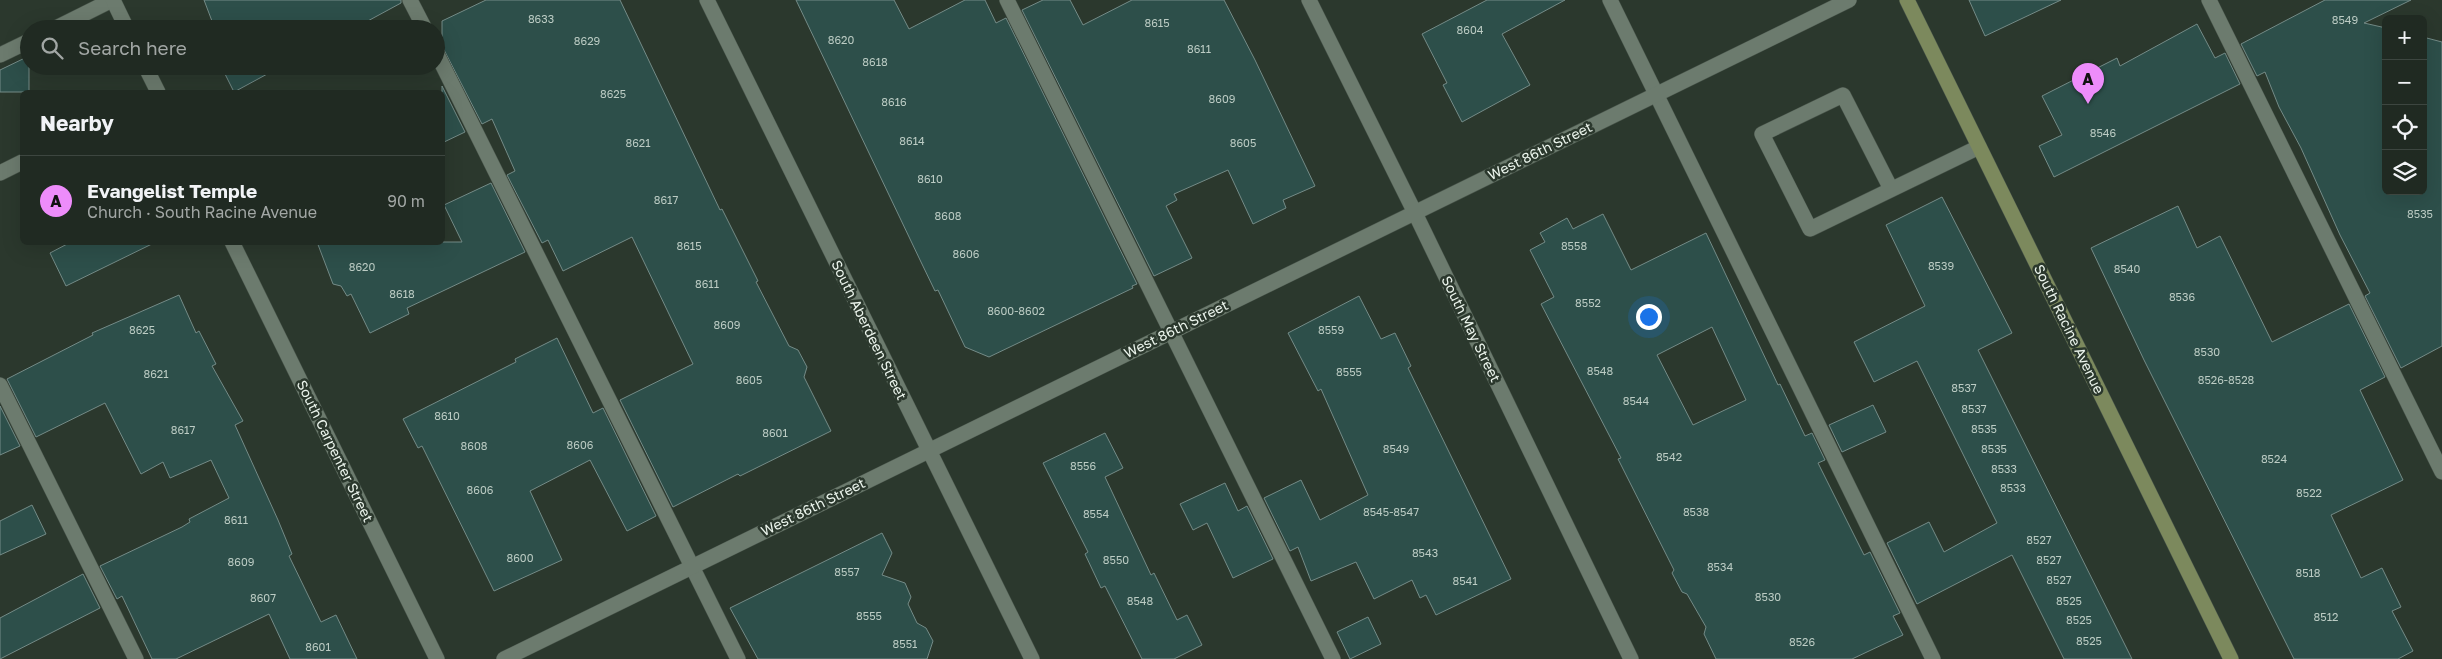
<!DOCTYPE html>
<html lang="en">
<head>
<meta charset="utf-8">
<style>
  body { margin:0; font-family:"Golos Text",sans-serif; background:#28322a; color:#f1f3f6 }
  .controls { position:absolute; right:15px; top:15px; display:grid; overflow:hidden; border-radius:8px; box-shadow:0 5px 20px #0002 }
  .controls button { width:45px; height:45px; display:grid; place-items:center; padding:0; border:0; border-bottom:1px solid #3d4640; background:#202a22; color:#f1f3f6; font:25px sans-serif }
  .you { position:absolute; left:1648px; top:316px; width:18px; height:18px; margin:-12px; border:4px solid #fff; border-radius:50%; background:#1a73e8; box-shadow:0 0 0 8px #1a73e833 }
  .badge { display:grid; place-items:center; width:32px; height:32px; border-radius:50%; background:#ed8cfa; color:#111; font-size:16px; font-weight:700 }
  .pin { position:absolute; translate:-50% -41px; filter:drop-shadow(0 1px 2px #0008) }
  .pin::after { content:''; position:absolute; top:26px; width:18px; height:15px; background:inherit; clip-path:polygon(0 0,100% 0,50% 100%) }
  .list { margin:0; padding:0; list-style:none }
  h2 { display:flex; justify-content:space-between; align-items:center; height:65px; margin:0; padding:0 20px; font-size:21px }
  h2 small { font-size:16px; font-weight:400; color:#a2a7a5 }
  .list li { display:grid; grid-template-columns:32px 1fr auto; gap:15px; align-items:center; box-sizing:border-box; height:90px; padding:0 20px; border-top:1px solid #3d4640 }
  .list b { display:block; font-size:19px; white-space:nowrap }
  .list p { margin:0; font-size:16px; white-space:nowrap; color:#a2a7a5 }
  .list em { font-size:16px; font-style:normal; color:#a2a7a5 }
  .icon { flex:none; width:28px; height:28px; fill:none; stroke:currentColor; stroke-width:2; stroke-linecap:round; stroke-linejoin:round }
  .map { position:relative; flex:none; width:2442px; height:659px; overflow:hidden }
  .search { position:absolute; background:#202a22; box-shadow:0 5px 20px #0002; left:20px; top:20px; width:425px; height:55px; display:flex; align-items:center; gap:12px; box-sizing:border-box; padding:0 18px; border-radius:28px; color:#a2a7a5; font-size:19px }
  .panel { position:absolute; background:#202a22; box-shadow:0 5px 20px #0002; left:20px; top:90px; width:425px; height:155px; border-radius:8px }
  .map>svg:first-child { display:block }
</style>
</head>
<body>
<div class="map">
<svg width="2442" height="659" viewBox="0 0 2442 659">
  <rect width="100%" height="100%" fill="#2b382d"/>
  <path fill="#2d4f4a" stroke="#748b87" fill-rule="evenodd" d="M204 0H401V3L353 29H215Z
    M486 0H620L720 210 722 209 758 281 756 282 789 346 798 350 807 367 804 377 831 431 740 476 738 474 673 507 620 400 693 364 632 237 563 271 548 240 542 243 507 175 515 171 492 119 482 124 442 46V21Z
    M796 0H894L909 29 965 0H985L996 23 1006 18 1137 284 1132 286 1133 288 989 357 965 347 938 290 935 291 921 262Z
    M1043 0H1070L1083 25 1132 0H1224L1255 60 1315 186 1283 200 1286 208 1253 224 1228 170 1174 194 1177 200 1166 206 1192 258 1154 276 1022 10Z
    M1487 0H1565L1502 34 1530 85 1462 122 1443 85 1447 83 1422 34Z
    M1969 0H2061L1985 36Z
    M2325 0H2411L2364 23 2386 28V191H2423V37L2442 42V346L2401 368 2365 296 2370 293 2340 235 2301 148 2279 107 2265 72 2257 76 2241 44Z
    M2197 24 2215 58 2225 53 2240 84 2054 177 2039 146 2062 135 2042 96 2117 58 2120 66Z
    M29 56V92H0V70Z
    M221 66H282L234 92Z
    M442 86 465 132 442 143Z
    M491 183 525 252 407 308 409 314 370 333 351 294 347 296 341 286 333 284 317 242H462L444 205Z
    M1942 197 2012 333 1978 350 2132 659H2064L2012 555 1917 604 1887 543 1929 522 1944 552 1997 523 1917 361 1874 382 1854 342 1925 306 1886 225Z
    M2178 206 2197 248 2220 236 2272 342 2349 304 2385 377 2360 390 2403 480 2331 515 2361 578 2382 568 2401 607 2392 611 2413 651 2398 659H2294L2144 360 2091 248Z
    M1603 214 1631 270 1706 233 1778 385 1780 384 1805 436 1812 433 1825 460 1818 463 1864 555 1870 552 1900 613 1893 616 1903 635 1852 659H1716L1704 634 1706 627 1687 594 1682 592 1672 573 1674 570 1618 459 1621 458 1541 304 1554 297 1530 250 1545 242 1540 233 1567 218 1573 229ZM1712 327 1746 400 1693 425 1657 355Z
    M71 242H156L66 286 50 253Z
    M179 295 196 333 199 331 216 364 212 366 243 421 235 425 278 520 292 554 289 556 321 622 336 615 357 659H290L269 614 176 659H152L122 596 117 599 100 566 182 527 190 522 189 519 229 498 211 460 170 478 163 462 141 474 105 403 36 437 7 379 93 335 92 333Z
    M1359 296 1381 339 1395 333 1411 366 1408 368 1511 579 1436 615 1426 595 1420 598 1412 580 1374 599 1356 562 1311 581 1298 547 1290 551 1264 498 1301 480 1320 520 1368 495 1321 389 1318 391 1288 333Z
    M557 338 593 413 603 408 656 516 627 531 590 460 530 491 562 560 494 591 422 446 418 448 403 419 516 362 515 359Z
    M1873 405 1886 432 1842 452 1829 425Z
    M0 406 20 446 0 455Z
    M1105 433 1123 468 1105 477 1151 575 1154 573 1177 620 1187 615 1202 645 1174 659H1142L1105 586 1101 588 1085 554 1088 552 1043 463Z
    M1225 483 1238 511 1247 506 1273 559 1233 578 1207 523 1193 530 1180 504Z
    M32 505 46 534 0 555V521Z
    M882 533 892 553 882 575 905 583 911 597 908 604 917 623 926 628 933 641 927 659H758L730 608Z
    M83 574 100 608 0 659V618Z
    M1368 617 1381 644 1350 659 1337 632Z"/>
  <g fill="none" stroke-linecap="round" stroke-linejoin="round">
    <defs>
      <path id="lane" d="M410 0 425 29
        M1007 0 1333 659
        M1610 0 1933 659
        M2209 0 2442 472
        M54 29 112 0
        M436 52 738 659
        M0 55 29 41
        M0 173 22 162
        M1891 189 1843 95 1762 134 1810 229 1979 147
        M0 385 136 659"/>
      <path id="street" d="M113 0 127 29
        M707 0 1032 659
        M1309 0 1415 213 1631 659
        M145 66 158 92
        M232 242 437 659
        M504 659 1849 0"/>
      <path id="secondary" d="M1907 0 2231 659"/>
    </defs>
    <use href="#lane" stroke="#475349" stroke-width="16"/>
    <use href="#street" stroke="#475349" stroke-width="16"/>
    <use href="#secondary" stroke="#475349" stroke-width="16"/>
    <use href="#lane" stroke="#6c7b6e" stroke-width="15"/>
    <use href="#street" stroke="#6c7b6e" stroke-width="15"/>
    <use href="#secondary" stroke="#7c895d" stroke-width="15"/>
  </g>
  <g text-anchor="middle" stroke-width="5" stroke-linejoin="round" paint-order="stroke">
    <g font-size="11" fill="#bcccc4">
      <text x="541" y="23">8633</text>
      <text x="2345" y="24">8549</text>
      <text x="1157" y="27">8615</text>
      <text x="1470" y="34">8604</text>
      <text x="841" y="44">8620</text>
      <text x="587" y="45">8629</text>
      <text x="1199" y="53">8611</text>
      <text x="875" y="66">8618</text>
      <text x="613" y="98">8625</text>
      <text x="1222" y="103">8609</text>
      <text x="894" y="106">8616</text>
      <text x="2103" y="137">8546</text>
      <text x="912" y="145">8614</text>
      <text x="638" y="147">8621</text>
      <text x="1243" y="147">8605</text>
      <text x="930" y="183">8610</text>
      <text x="666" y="204">8617</text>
      <text x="2420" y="218">8535</text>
      <text x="948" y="220">8608</text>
      <text x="689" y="250">8615</text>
      <text x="1574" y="250">8558</text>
      <text x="966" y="258">8606</text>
      <text x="1941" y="270">8539</text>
      <text x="362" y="271">8620</text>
      <text x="2127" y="273">8540</text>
      <text x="707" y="288">8611</text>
      <text x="402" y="298">8618</text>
      <text x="2182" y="301">8536</text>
      <text x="1588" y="307">8552</text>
      <text x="1016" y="315">8600-8602</text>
      <text x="727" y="329">8609</text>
      <text x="142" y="334">8625</text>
      <text x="1331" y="334">8559</text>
      <text x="2207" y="356">8530</text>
      <text x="1600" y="375">8548</text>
      <text x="1349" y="376">8555</text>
      <text x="156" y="378">8621</text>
      <text x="749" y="384">8605</text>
      <text x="2226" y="384">8526-8528</text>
      <text x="1964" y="392">8537</text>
      <text x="1636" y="405">8544</text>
      <text x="1974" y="413">8537</text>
      <text x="447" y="420">8610</text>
      <text x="1984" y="433">8535</text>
      <text x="183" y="434">8617</text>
      <text x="775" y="437">8601</text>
      <text x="580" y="449">8606</text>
      <text x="474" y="450">8608</text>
      <text x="1396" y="453">8549</text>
      <text x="1994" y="453">8535</text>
      <text x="1669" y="461">8542</text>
      <text x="2274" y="463">8524</text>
      <text x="1083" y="470">8556</text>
      <text x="2004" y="473">8533</text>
      <text x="2013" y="492">8533</text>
      <text x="480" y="494">8606</text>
      <text x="2309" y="497">8522</text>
      <text x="1391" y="516">8545-8547</text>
      <text x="1696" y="516">8538</text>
      <text x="1096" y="518">8554</text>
      <text x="236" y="524">8611</text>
      <text x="2039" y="544">8527</text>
      <text x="1425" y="557">8543</text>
      <text x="520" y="562">8600</text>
      <text x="1116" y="564">8550</text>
      <text x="2049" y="564">8527</text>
      <text x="241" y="566">8609</text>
      <text x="1720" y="571">8534</text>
      <text x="847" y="576">8557</text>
      <text x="2308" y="577">8518</text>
      <text x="2059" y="584">8527</text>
      <text x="1465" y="585">8541</text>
      <text x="1768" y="601">8530</text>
      <text x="263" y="602">8607</text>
      <text x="1140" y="605">8548</text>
      <text x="2069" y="605">8525</text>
      <text x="869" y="620">8555</text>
      <text x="2326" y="621">8512</text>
      <text x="2079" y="624">8525</text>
      <text x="2089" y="645">8525</text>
      <text x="1802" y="646">8526</text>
      <text x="905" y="648">8551</text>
      <text x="318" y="651">8601</text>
    </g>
    <g font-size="14" fill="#ecf5ed" stroke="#2b382d">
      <text transform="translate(1540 151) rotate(-26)" y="5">West 86th Street</text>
      <text transform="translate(1176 329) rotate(-26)" y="5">West 86th Street</text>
      <text transform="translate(1471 329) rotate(64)" y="5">South May Street</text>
      <text transform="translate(2069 329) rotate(64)" y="5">South Racine Avenue</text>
      <text transform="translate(869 330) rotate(64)" y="5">South Aberdeen Street</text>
      <text transform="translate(335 451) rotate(64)" y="5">South Carpenter Street</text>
      <text transform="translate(813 507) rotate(-26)" y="5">West 86th Street</text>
    </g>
  </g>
</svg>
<div class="controls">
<button>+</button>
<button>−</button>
<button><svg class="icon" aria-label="locate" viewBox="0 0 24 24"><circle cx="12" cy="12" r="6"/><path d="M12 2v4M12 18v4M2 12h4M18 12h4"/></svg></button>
<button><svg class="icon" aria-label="layers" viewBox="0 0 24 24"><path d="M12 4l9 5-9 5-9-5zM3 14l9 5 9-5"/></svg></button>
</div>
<div class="you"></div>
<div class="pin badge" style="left:2088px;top:104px">A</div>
<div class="search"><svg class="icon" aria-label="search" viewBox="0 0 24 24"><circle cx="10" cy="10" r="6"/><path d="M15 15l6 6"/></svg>Search here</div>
<section class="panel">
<h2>Nearby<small></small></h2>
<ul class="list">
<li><span class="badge">A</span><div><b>Evangelist Temple</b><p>Church · South Racine Avenue</p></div><em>90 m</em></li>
</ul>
</section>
</div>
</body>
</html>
